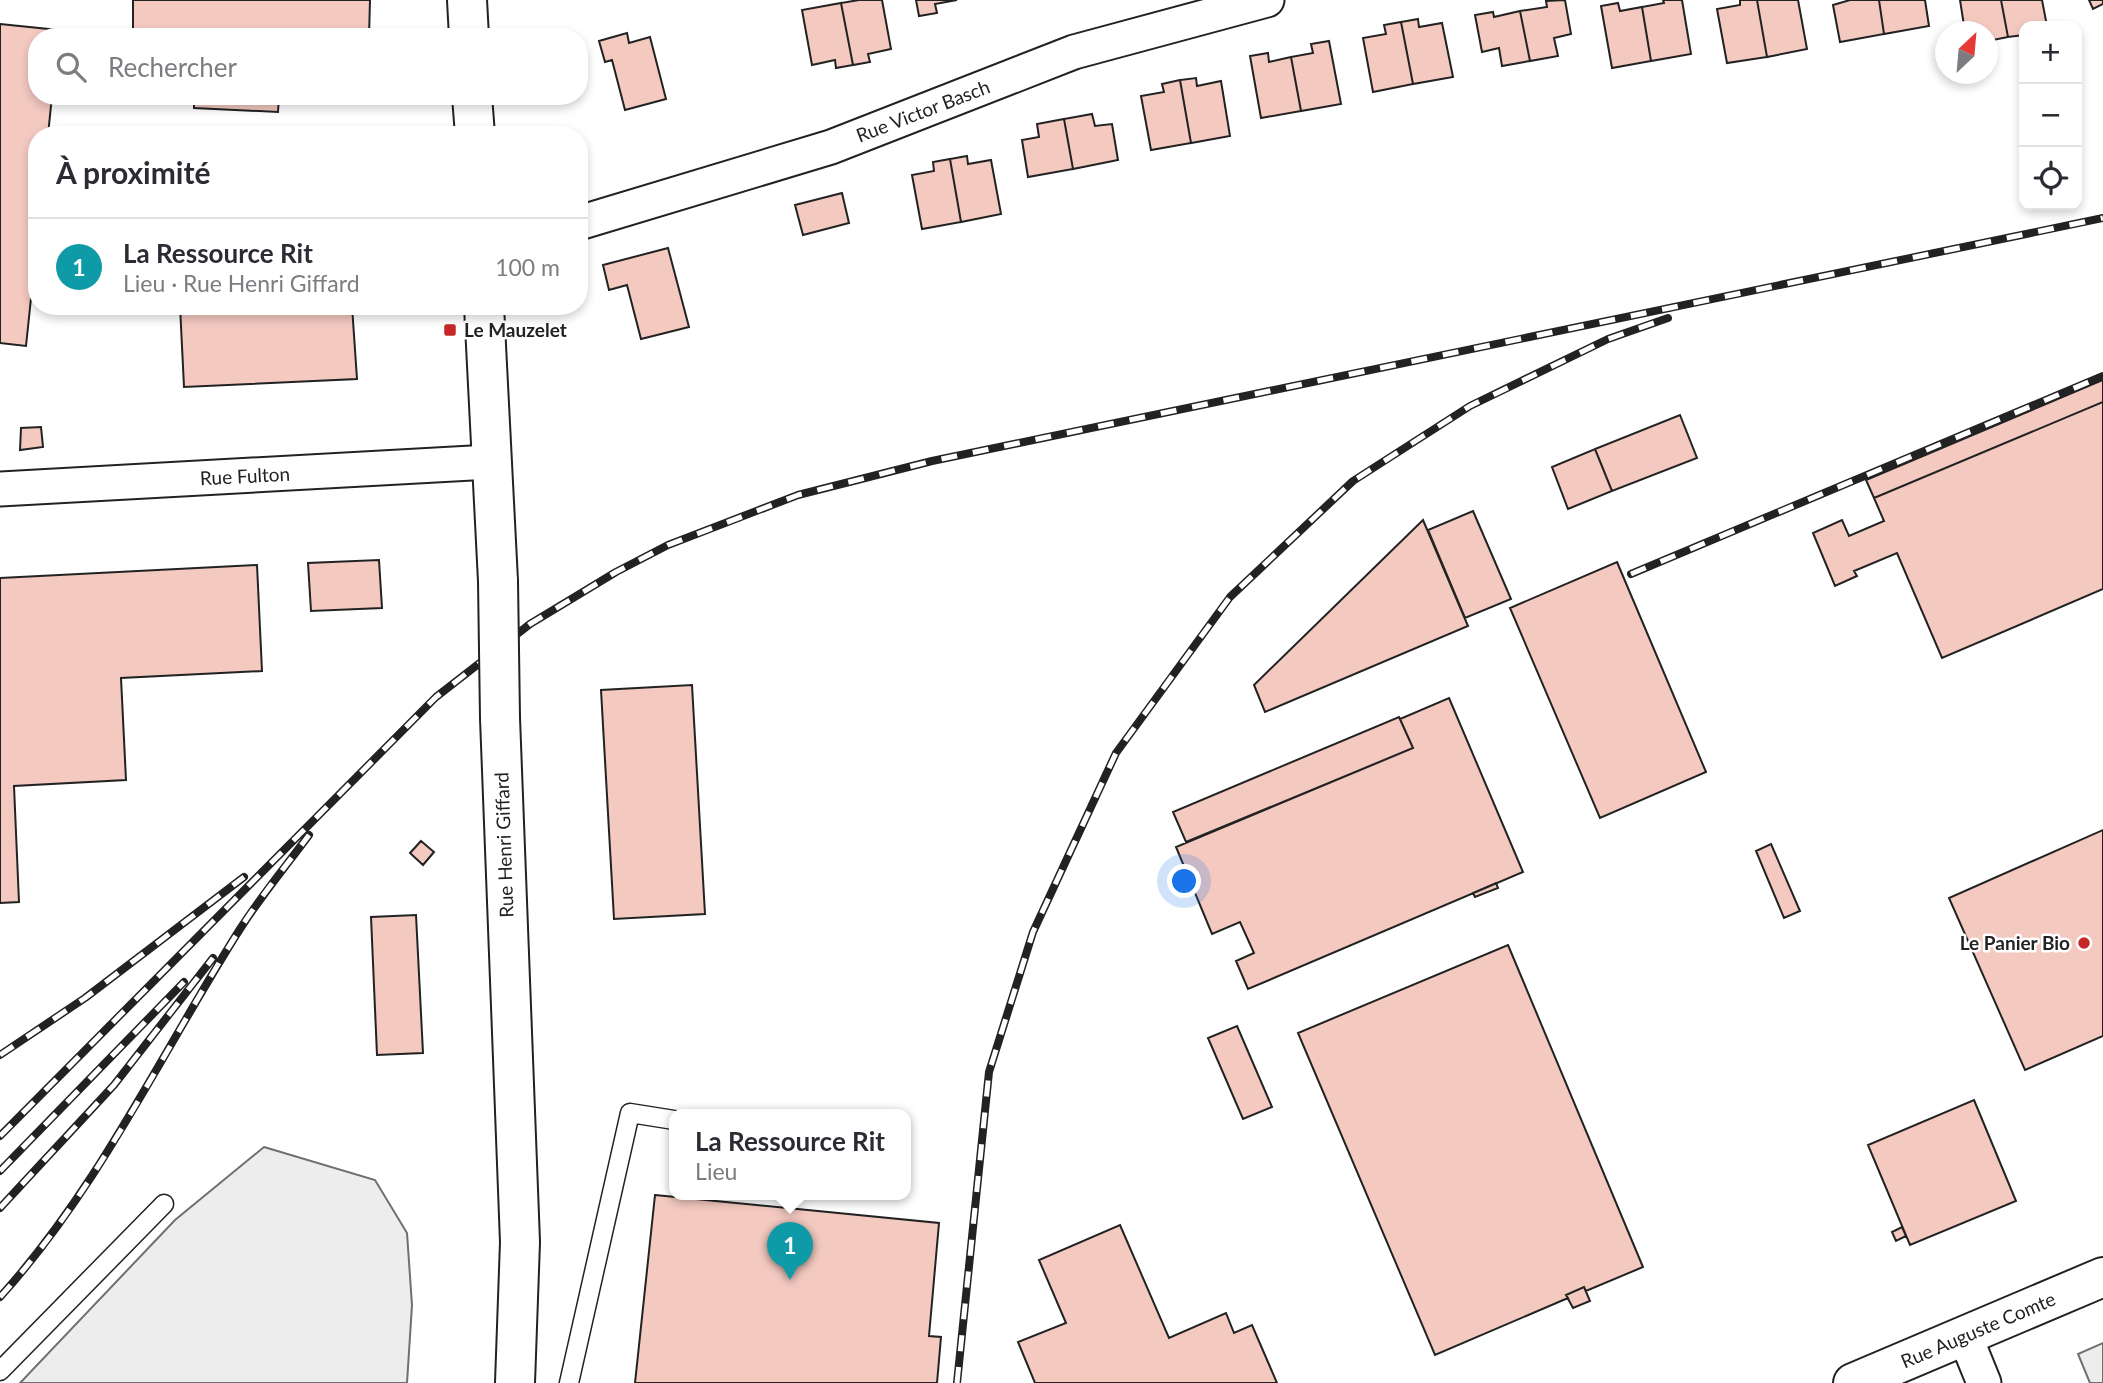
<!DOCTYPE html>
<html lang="fr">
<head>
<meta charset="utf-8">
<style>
  body { margin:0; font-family:Lato,sans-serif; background:#f2f2f3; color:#2b2b33 }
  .controls { position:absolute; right:21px; top:21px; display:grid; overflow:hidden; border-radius:14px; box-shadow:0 4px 10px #0003 }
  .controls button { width:63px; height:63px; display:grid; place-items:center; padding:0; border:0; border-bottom:2px solid #e1e1e2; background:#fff; color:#2b2b33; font:35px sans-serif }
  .compass { position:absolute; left:1935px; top:21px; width:63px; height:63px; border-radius:50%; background:#fff; box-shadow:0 4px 10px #0003; rotate:26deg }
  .you { position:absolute; left:1185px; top:882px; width:24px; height:24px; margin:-18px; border:5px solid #fff; border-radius:50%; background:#1a73e8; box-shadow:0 0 0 10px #1a73e833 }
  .badge { display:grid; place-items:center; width:46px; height:46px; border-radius:50%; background:#c62828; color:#fff; font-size:23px; font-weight:700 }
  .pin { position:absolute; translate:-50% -58px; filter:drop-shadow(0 2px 4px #0008) }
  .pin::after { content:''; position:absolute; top:37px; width:24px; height:21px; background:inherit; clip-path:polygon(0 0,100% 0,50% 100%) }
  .popup { position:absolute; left:669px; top:1109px; width:242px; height:91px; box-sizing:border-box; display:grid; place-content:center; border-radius:14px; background:#fff; filter:drop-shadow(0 2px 5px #0005); font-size:23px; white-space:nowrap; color:#7c7c81 }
  .popup b { font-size:26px; color:#2b2b33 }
  .popup::after { content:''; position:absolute; left:50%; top:100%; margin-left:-14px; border:14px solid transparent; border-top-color:#fff }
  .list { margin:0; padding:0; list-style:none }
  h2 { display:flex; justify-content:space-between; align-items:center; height:91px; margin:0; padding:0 28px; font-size:30px }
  h2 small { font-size:23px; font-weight:400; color:#7c7c81 }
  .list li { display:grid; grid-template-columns:46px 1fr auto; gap:21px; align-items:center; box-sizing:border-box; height:98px; padding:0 28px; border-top:2px solid #e1e1e2 }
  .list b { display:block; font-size:26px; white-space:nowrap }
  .list p { margin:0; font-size:23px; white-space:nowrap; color:#7c7c81 }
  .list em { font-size:23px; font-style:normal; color:#7c7c81 }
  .icon { flex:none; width:38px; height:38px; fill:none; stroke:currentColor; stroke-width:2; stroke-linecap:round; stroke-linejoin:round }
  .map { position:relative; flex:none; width:2103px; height:1383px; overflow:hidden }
  .search { position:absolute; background:#fff; box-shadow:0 4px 10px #0003; left:28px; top:28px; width:560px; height:77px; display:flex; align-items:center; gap:18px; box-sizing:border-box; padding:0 24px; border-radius:28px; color:#7c7c81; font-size:26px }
  .panel { position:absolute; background:#fff; box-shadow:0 4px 10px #0003; left:28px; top:126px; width:560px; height:189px; border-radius:28px }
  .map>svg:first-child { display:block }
</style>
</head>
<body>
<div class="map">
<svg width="2103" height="1383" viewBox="0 0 2103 1383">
  <rect width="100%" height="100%" fill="#fff"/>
  <path fill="#ededed" stroke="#6f6f6f" stroke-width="2" d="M264 1147 375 1180 407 1233 412 1305 407 1383H20L175 1220Z
    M2103 1343V1383H2090L2078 1354Z"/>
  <path fill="#f3c9c0" stroke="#222" stroke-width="2" d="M133 0H370L369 37H133Z
    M859 0H882L891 49 868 54 870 62 853 65 841 3Z
    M916 0H957L935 4 937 13 919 16Z
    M1565 0 1571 34 1554 38 1558 56 1530 61 1520 11 1547 7 1546 1Z
    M1663 0H1682L1691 54 1651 61 1642 7 1664 3Z
    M1740 0H1757L1767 57 1727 63 1717 9 1740 5Z
    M1757 0H1798L1807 49 1767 57Z
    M1850 0H1879L1884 34 1840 42 1833 5Z
    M1879 0H1925L1929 26 1884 34Z
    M1960 0H2001L2008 37 1988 41V32H1965Z
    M2001 0H2042L2047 26H2024V35L2008 37Z
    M2089 0H2103V4L2093 9Z
    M841 3 853 65 836 68 835 60 812 65 802 10Z
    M1618 3 1620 11 1642 7 1651 61 1612 68 1601 6Z
    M1520 11 1530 61 1502 66 1499 48 1482 52 1475 15 1493 12 1494 17Z
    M1418 19 1419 27 1442 23 1453 77 1413 84 1401 22Z
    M1401 22 1413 84 1373 92 1363 38 1386 34 1384 25Z
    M0 24 58 30V37H37V96H52L48 135H37V241L26 346 0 343Z
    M627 33 629 43 650 37 666 99 625 110 612 60 605 62 599 41Z
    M1329 41 1341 104 1301 111 1291 57 1313 53 1311 44Z
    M1268 53 1269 62 1291 57 1301 111 1261 118 1250 56Z
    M1196 78 1197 86 1221 81 1230 136 1191 143 1180 80Z
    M1180 80 1191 143 1151 150 1141 96 1164 92 1162 84Z
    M194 96H279L278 112 194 108Z
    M1092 114 1095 126 1112 124 1118 160 1073 169 1064 119Z
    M1064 119 1073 169 1028 177 1022 140 1039 137 1037 124Z
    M967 156 968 164 991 160 1001 214 961 222 950 159Z
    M950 159 961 222 922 229 912 175 934 171 933 162Z
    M842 193 849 223 803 235 795 205Z
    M668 248 689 327 641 339 627 285 609 290 603 265Z
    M180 306H352L357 379 184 387Z
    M2103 380V402L1874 498 1866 480Z
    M2103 402V589L1942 658 1897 553 1854 571 1857 576 1835 586 1813 533 1842 520 1849 536 1884 521 1874 498Z
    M1680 415 1697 458 1612 491 1595 449Z
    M41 427 43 447 20 450 21 428Z
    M1595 449 1612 491 1568 509 1552 467Z
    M1473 511 1511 599 1465 618 1428 530Z
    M1423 520 1468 626 1265 712 1254 685Z
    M379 560 382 608 311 611 308 563Z
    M1617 562 1706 772 1600 818 1510 608Z
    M257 565 262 671 121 678 126 780 14 786 19 902 0 903V578Z
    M692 685 705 914 614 919 601 690Z
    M1449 698 1523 872 1248 989 1236 961 1254 953 1240 922 1212 934 1176 847 1413 748 1400 719Z
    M1399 717 1413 748 1186 842 1173 812Z
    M2103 830V1036L2025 1070 1949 898Z
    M421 841 434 852 423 865 410 853Z
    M1771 844 1800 911 1784 918 1756 851Z
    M1496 883 1498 888 1475 897 1473 893Z
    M416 915 423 1053 377 1055 371 917Z
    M1508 945 1643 1267 1586 1291 1584 1287 1566 1295 1568 1298 1435 1355 1298 1033Z
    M1237 1026 1272 1107 1243 1119 1208 1038Z
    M1974 1100 2016 1201 1910 1245 1868 1145Z
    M655 1195 939 1223 929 1336 941 1337 937 1383H635Z
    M1120 1225 1169 1338 1226 1313 1234 1333 1252 1325 1277 1383H1035L1018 1342 1066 1323 1039 1260Z
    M1902 1227 1906 1236 1896 1241 1892 1232Z
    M1584 1287 1590 1301 1573 1308 1566 1295Z"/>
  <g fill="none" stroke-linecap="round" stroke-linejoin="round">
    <defs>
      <path id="service" d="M0 1371 164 1204
        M569 1383 630 1113 674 1120"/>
      <path id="minor" d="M579 223 831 147 1074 52 1267 0
        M0 489 490 462
        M1965 1336 1984 1383"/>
      <path id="tertiary" d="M467 0 469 37
        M472 96 475 135
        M484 306 498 581
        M500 718 520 1242 515 1383
        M1853 1383 2103 1277"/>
    </defs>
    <use href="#service" stroke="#222" stroke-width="21"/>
    <use href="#minor" stroke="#222" stroke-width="37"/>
    <use href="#tertiary" stroke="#222" stroke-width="42"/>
    <use href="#service" stroke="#fff" stroke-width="18"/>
    <use href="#minor" stroke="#fff" stroke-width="33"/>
    <use href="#tertiary" stroke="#fff" stroke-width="38"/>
    <defs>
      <path id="rail" d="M1631 574 2103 376
        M0 1055 85 998 244 877
        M0 1136 436 697 530 624 616 572 668 545 798 495 932 461 2103 218
        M0 1171 184 982
        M0 1208 114 1085 213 958
        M0 1297C99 1188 162 1052 240 929 261 896 286 866 309 835
        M957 1383 989 1072 1033 932 1116 753 1230 597 1353 481 1470 406 1608 339 1668 318"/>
    </defs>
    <use href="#rail" stroke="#222" stroke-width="8"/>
    <use href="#rail" stroke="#fff" stroke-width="5" stroke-dasharray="16" stroke-linecap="butt"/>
    <defs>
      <path id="tertiary-bridge" d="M498 581 500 718"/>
    </defs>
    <use href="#tertiary-bridge" stroke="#222" stroke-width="42" stroke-linecap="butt"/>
    <use href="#tertiary-bridge" stroke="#fff" stroke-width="38"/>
  </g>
  <g fill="#c62828" stroke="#fff" stroke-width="2.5">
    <rect x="443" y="323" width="14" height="14" rx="3.5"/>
    <circle cx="2084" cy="943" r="7"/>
  </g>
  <g text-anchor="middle" stroke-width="5" stroke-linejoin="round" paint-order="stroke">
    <g font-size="19" fill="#222" stroke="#fff">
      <text transform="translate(923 111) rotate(-21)" y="7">Rue Victor Basch</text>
      <text transform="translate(245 476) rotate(-3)" y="7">Rue Fulton</text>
      <text transform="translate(504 845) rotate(-92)" y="7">Rue Henri Giffard</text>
      <text transform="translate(1978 1330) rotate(-23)" y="7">Rue Auguste Comte</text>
    </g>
    <g font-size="19" font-weight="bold" fill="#222" stroke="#fff" text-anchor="start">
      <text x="464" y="337">Le Mauzelet</text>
      <text x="2070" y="950" text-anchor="end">Le Panier Bio</text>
    </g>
  </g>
</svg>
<div class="controls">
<button>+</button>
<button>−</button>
<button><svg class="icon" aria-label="locate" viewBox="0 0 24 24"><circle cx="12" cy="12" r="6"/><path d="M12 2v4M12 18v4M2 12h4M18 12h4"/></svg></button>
</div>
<svg class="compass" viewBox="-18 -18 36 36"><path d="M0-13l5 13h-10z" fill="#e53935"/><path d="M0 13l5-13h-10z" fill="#7c7c81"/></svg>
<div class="you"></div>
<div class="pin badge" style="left:790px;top:1280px;background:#0f9aa8">1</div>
<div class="popup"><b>La Ressource Rit</b>Lieu</div>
<div class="search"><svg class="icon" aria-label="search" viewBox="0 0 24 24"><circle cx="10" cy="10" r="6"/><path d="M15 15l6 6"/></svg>Rechercher</div>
<section class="panel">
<h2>À proximité<small></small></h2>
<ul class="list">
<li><span class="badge" style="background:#0f9aa8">1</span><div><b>La Ressource Rit</b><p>Lieu · Rue Henri Giffard</p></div><em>100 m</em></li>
</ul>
</section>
</div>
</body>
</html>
